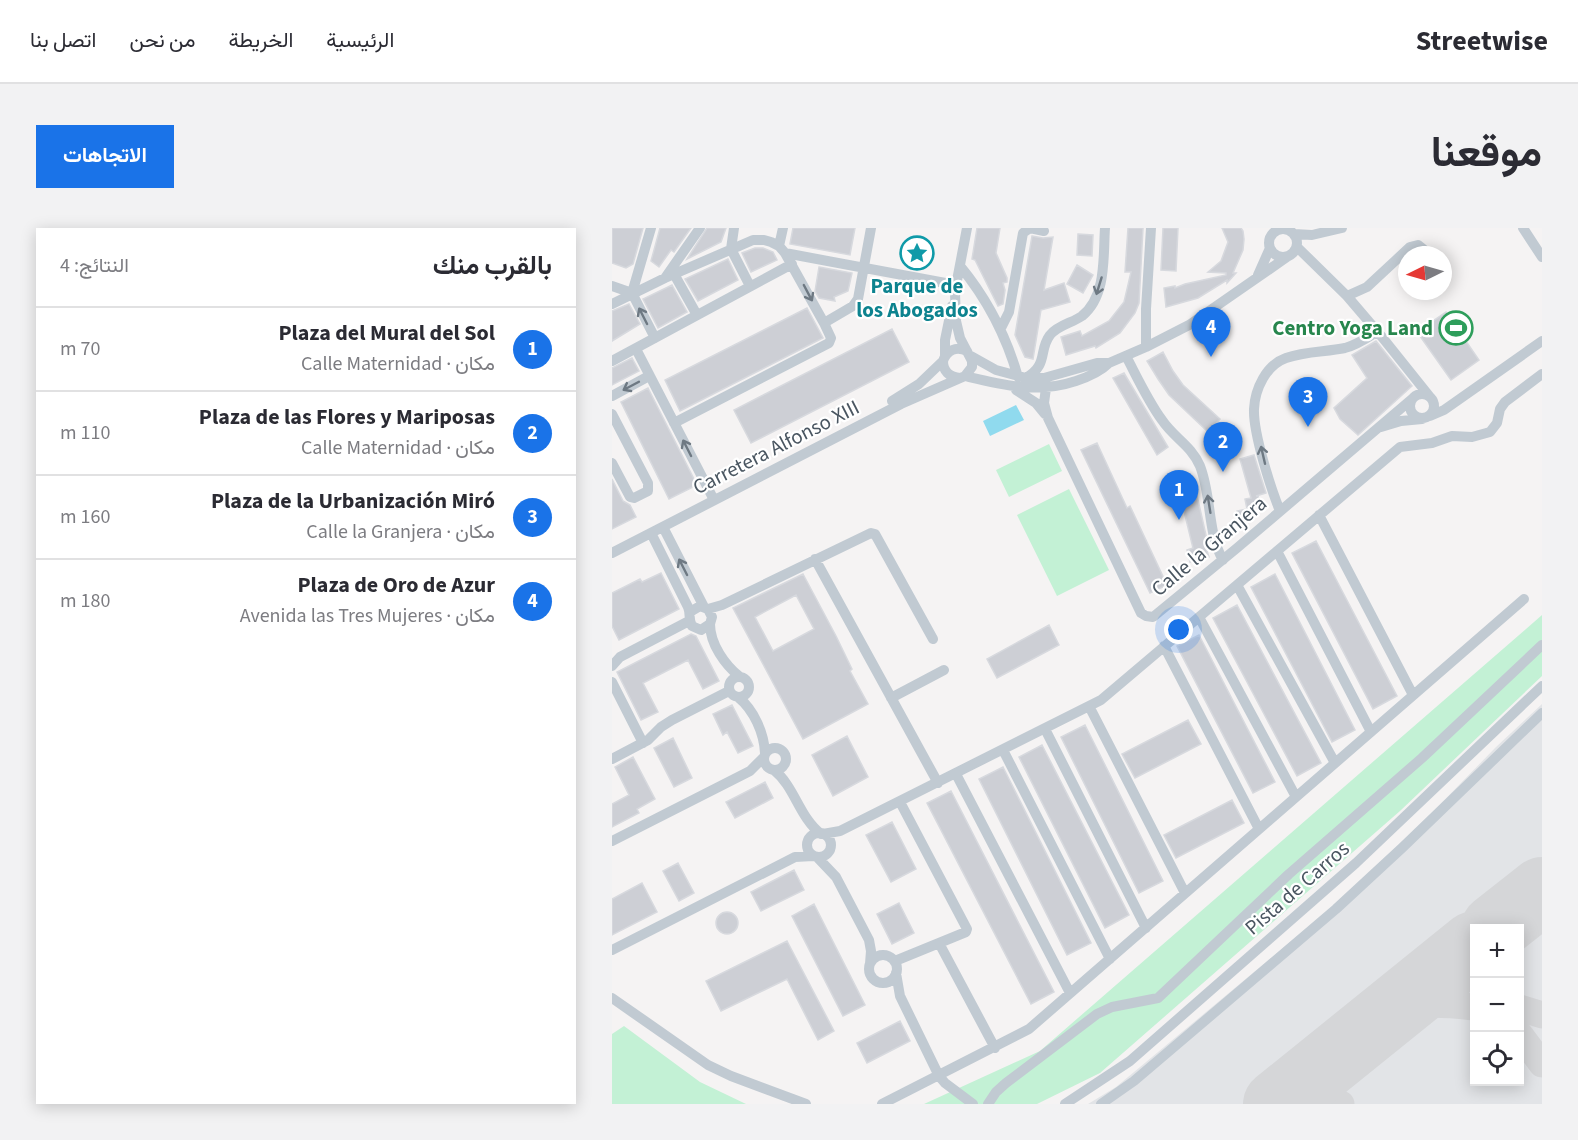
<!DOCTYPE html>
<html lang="ar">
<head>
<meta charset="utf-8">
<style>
  body { margin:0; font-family:"Source Sans 3",Vazirmatn,sans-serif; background:#f2f2f3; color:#2b2b33; direction:rtl }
  .controls { position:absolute; right:18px; bottom:18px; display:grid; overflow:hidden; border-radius:0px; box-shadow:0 3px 15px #0003 }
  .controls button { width:54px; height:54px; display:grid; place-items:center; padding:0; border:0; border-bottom:2px solid #e1e1e2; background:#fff; color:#2b2b33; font:30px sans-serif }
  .compass { position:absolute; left:786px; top:18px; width:54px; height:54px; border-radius:50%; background:#fff; box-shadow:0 3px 15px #0003; rotate:265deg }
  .you { position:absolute; left:567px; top:402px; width:21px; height:21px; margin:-15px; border:4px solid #fff; border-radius:50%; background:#1a73e8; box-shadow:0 0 0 9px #1a73e833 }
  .badge { display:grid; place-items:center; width:39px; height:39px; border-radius:50%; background:#1a73e8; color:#fff; font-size:20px; font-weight:700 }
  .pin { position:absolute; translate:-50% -50px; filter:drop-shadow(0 2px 3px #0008) }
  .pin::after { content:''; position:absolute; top:32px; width:21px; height:18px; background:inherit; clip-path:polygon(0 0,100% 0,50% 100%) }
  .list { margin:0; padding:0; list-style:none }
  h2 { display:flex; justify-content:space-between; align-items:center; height:78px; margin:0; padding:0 24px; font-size:26px }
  h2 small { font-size:20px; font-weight:400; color:#7c7c81 }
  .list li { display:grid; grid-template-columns:39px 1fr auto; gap:18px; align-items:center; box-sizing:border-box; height:84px; padding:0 24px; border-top:2px solid #e1e1e2 }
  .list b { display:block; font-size:22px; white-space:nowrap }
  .list p { margin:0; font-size:20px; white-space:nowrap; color:#7c7c81 }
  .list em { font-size:20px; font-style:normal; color:#7c7c81 }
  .icon { flex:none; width:33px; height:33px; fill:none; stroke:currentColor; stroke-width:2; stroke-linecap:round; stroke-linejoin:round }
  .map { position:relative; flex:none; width:930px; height:876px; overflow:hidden; direction:ltr; border-radius:0px }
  header { display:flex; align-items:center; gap:36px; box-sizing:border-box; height:84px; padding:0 30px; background:#fff; border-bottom:2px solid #e1e1e2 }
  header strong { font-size:28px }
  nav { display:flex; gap:33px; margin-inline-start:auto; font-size:21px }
  .intro { display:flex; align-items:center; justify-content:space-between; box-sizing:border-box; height:144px; padding:0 36px }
  h1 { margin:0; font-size:42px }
  .button { padding:15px 27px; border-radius:0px; background:#1a73e8; color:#fff; font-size:21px; font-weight:700 }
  main { display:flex; gap:36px; padding:0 36px }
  aside { flex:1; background:#fff; border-radius:0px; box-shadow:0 3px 15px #0003 }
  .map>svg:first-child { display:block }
</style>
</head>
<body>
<header>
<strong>Streetwise</strong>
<nav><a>الرئيسية</a><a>الخريطة</a><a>من نحن</a><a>اتصل بنا</a></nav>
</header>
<div class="intro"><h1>موقعنا</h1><a class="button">الاتجاهات</a></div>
<main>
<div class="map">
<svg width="930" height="876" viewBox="0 0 930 876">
  <rect width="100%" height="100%" fill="#f5f3f3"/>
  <path fill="#e2e4e7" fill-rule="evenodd" d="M930 476V876H476L504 859 719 680 810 595 884 519ZM862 700H908V854H862Z"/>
  <path fill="#c3f1d5" d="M437 216 450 243 397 269 384 242Z
    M457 261 497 342 445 368 405 287Z
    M930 387V448L788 583 488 845 425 876H312L428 823Z
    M12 798 88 854 134 876H0V806Z"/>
  <path fill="#90daee" d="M404 177 412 192 378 208 371 193Z"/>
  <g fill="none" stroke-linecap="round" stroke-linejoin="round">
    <path stroke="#d5d6d8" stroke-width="27" d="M887 700 893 693
      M908 780 930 787
      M780 784C808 773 833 776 862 779
      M908 807 930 836
      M721 831C713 847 713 862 726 875
      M666 876C687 862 706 867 729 876"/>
    <path stroke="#d5d6d8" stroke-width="68" d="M883 700 930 663
      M665 876 862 717"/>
  </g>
  <path fill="#cdcfd5" stroke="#d7d9de" stroke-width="1.5" fill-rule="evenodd" d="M0 0H31L21 36 14 40 0 35Z
    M48 0H79L62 24 59 22 47 39 39 33Z
    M95 0H114L109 14 75 31Z
    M181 0H243L238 27 178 16Z
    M365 0H388L384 25 395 50V54L391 55 393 62 391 76 386 78 363 32 360 31Z
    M516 0H531L527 75 523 85 508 105 484 120 483 118 454 127 449 109 468 103 470 108 497 93 512 74 519 44H513Z
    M551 0H566L564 43 549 42Z
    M610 0H629L631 3 632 11 631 22 621 45H624L615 55V52L586 70 554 79 552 60 563 58V60L573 56 614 47V45L596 44 609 33 616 14Z
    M466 6 481 7 480 28 465 27Z
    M420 8 431 10 441 9 432 62 452 55 458 74 429 82 421 131 413 129 403 107Z
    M143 20H151L161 24 165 32 139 44 130 25Z
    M116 31 126 52 86 73 73 51Z
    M465 37 481 47 471 65 455 56Z
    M207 39 240 45 236 63 222 69 223 73 207 70 203 63Z
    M60 57 75 84 46 100 31 71Z
    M17 76 28 96 0 113V83Z
    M195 80 211 110 68 183 53 152Z
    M834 84 867 132 839 152 805 104Z
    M280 101 297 134 139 215 122 182Z
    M764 113 800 158 746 207 728 191 722 180 755 150 740 127Z
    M551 124 561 143 571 157 608 191 596 204 557 167 546 151 535 133Z
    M20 130 27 143 0 157V140Z
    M512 145 556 219 545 227 501 150Z
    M36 160 85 257 57 271 9 174Z
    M485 215 515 280 518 278 555 357 538 365 469 222Z
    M642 227 654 265 644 268H646L649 277 639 279 642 289 627 293 625 283 635 281 633 271 639 270 628 231Z
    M0 251 11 273 18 277 24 289 0 301Z
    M584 263 596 316 593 317 597 329 578 334 575 322 581 320 568 267Z
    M704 313 785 468 761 481 680 325Z
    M49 345 67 381 7 412 0 398V365L28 351 30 354Z
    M191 346 224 408 240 441 238 443 256 476 191 511 121 380ZM184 367 202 401 161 423 143 389Z
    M663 346 743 502 720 514 639 359Z
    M625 377 709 535 685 548 601 390Z
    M437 397 447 417 385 450 375 431Z
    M79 406 84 408 107 453 91 461 76 432 31 455 46 484 29 492 5 444Z
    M587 407 663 554 641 565 565 418Z
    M120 477 141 518 126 525 115 504 111 507 101 486Z
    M576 492 589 516 523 550 510 526Z
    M473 497 551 653 527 665 449 509Z
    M235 508 256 549 221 568 200 527Z
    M61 510 80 550 62 559 42 520Z
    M430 517 517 687 493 700 407 529Z
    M21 529 43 571 25 581 27 585 0 599V576L17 567 3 539Z
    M391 539 479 715 455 727 367 551Z
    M153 554 161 570 123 590 114 574Z
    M339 563 442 764 419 776 315 575Z
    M620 572 632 595 564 630 552 607Z
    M280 594 304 641 279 654 254 607Z
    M66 635 82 665 67 673 51 643Z
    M182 642 192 662 149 683 139 664Z
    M30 655 45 684 0 707V671Z
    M287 675 302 705 280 716 265 686Z
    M202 676 253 777 231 788 180 688Z
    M104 695a11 11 0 1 1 22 0a11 11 0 1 1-22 0Z
    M175 713 222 803 206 812 175 751 109 783 94 753Z
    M288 793 298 813 255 835 245 815Z"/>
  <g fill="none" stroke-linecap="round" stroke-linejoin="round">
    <path stroke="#c1cad2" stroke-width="10" d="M122 0 119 21 138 58
      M911 0 930 29
      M657 15a14 14 0 1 1 28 0a14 14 0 1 1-28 0Z
      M682 6 700 7 730 0
      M167 18 171 0
      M685 19 735 68 770 109 818 169
      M173 25 344 57
      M348 38C376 72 394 107 406 149
      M62 46 85 87
      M646 47 658 20
      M53 50 88 0
      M0 58 20 65 43 110
      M343 63 355 0
      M20 65 39 0
      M735 68 755 59 798 19 806 17 811 21 815 27
      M0 76 53 50 141 12H152L159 14 167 18 173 25 212 95 219 110 217 115 62 195
      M212 95 241 78 246 71 259 0
      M389 100 397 84 411 5 418 0 432 3
      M534 119V81L539 0
      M24 121 102 272
      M333 128V112L340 78
      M359 128 384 142 414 150H432L485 135H497L534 119 577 97 675 29
      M514 128C525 149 536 173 550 192 562 210 579 217 588 238 600 269 595 304 611 332
      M0 133 180 36
      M353 148C391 157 425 166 464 153 476 149 488 144 497 135
      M348 150C337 149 331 143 331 133 335 122 344 118 355 123
      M414 150C437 136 426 123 438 107 446 97 460 95 470 88 495 68 491 28 493 0
      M434 160 432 175 436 190 529 385 534 388 541 389 625 320 800 171
      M404 162 424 175 433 186
      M798 178a12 12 0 1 1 24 0a12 12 0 1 1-24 0Z
      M0 168 37 148
      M280 173 307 156 331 133
      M0 186 36 255V263L22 270 18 269 0 235
      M818 188 832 182 930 113
      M769 199 789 193 810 191
      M668 283C659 261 641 205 642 181 643 161 654 137 674 130 693 123 714 124 733 120 745 117 755 110 766 103
      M707 287 801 467
      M51 299 92 379
      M39 305 76 379C79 386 76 391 80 398L89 402 98 396 100 389 96 381 88 378 78 384
      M665 323 759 504
      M0 325 289 176 353 148 360 139V133L348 110 344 93 343 65
      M203 331 326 555
      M625 357 723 535
      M96 381 110 377 259 305 263 306 321 411
      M587 389 684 569
      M98 396C98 416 113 437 128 449
      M552 418 647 601
      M0 438 8 429 77 393
      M117 459a10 10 0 1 1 20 0a10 10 0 1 1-20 0Z
      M0 454 31 515
      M126 469C142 482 152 505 153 525
      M279 470 332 442
      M477 478 573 665
      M433 501 534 700
      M152 531a11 11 0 1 1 22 0a11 11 0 1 1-22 0Z
      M391 522 498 731
      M0 531 36 512 49 499 60 492 117 463
      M162 542C183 559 187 589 209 606
      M344 546 458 765
      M195 617a12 12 0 1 1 24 0a12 12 0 1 1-24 0Z
      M211 606 228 603 489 472 788 219 820 215 840 208 860 209 878 204 885 195 888 181 893 174 930 146
      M0 613 138 543 152 529
      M205 629 224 649 257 712 259 723 258 736
      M327 715 383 820
      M0 722 183 629 201 628
      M257 741a14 14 0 1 1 28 0a14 14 0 1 1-28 0Z
      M283 733 354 704 355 701 288 574
      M284 745 288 768 327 848 333 855 361 876
      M0 770 96 837 119 848 194 876
      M270 876 417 801 912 371
      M376 876 384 864 394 855 485 786 500 779 546 770 677 646 810 530 930 417
      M453 876 518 833 744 635 930 458
      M489 876 522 853 724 681 790 620 930 485"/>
  </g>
  <defs><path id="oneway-shaft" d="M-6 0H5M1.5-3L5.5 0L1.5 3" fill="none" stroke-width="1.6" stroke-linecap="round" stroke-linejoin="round" transform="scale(1.5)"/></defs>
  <g stroke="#6e7983">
    <use href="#oneway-shaft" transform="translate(487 58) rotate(107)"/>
    <use href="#oneway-shaft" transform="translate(196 65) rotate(62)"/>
    <use href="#oneway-shaft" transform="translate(31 88) rotate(-117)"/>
    <use href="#oneway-shaft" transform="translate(19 158) rotate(152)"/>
    <use href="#oneway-shaft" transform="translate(75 220) rotate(-117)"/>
    <use href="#oneway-shaft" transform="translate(651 227) rotate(-103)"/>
    <use href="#oneway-shaft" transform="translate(597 276) rotate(-99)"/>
    <use href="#oneway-shaft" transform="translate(71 339) rotate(-117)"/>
  </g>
  <defs>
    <symbol id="sight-ring" viewBox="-11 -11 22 22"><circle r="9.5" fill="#fff" stroke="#0f9aa8" stroke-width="1.5"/><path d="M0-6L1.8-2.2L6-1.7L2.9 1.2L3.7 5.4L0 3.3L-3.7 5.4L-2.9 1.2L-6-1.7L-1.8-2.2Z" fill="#0f9aa8"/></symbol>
    <symbol id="stadium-ring" viewBox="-11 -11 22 22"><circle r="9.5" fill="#fff" stroke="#2e9e5b" stroke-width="1.5"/><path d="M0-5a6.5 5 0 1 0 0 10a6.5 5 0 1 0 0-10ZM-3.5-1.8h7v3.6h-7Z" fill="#2e9e5b"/></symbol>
  </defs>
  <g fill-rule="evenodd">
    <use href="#sight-ring" x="286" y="6" width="38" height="38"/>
    <use href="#stadium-ring" x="825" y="81" width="38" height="38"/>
  </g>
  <g text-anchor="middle" stroke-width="4.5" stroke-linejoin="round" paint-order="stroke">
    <g font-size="21" font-weight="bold" fill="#0d838f" stroke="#fff">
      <text x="305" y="65">Parque de<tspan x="305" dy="24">los Abogados</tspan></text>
    </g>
    <g font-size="21" font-weight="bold" fill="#27864d" stroke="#fff" text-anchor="end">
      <text x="821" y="107">Centro Yoga Land</text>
    </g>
    <g font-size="21" fill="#4a5661" stroke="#fff">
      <text transform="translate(164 219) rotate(-27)" y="7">Carretera Alfonso XIII</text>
      <text transform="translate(597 318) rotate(-40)" y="7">Calle la Granjera</text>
      <text transform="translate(685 660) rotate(-41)" y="7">Pista de Carros</text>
    </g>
  </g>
</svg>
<div class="controls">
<button>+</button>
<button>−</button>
<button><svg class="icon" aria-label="locate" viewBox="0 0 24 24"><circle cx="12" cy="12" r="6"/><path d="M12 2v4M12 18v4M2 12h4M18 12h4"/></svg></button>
</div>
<svg class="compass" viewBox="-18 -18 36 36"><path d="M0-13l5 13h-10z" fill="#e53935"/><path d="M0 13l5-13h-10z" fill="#7c7c81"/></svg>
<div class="you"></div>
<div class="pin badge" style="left:567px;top:292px">1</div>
<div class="pin badge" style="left:611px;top:244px">2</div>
<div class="pin badge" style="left:696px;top:199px">3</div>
<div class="pin badge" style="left:599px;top:129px">4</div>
</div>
<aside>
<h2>بالقرب منك<small>النتائج: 4</small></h2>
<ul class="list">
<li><span class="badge">1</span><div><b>Plaza del Mural del Sol</b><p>مكان · Calle Maternidad</p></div><em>70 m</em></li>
<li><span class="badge">2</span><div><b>Plaza de las Flores y Mariposas</b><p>مكان · Calle Maternidad</p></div><em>110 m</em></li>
<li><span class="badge">3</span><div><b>Plaza de la Urbanización Miró</b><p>مكان · Calle la Granjera</p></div><em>160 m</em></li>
<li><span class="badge">4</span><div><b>Plaza de Oro de Azur</b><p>مكان · Avenida las Tres Mujeres</p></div><em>180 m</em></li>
</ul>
</aside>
</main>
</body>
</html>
